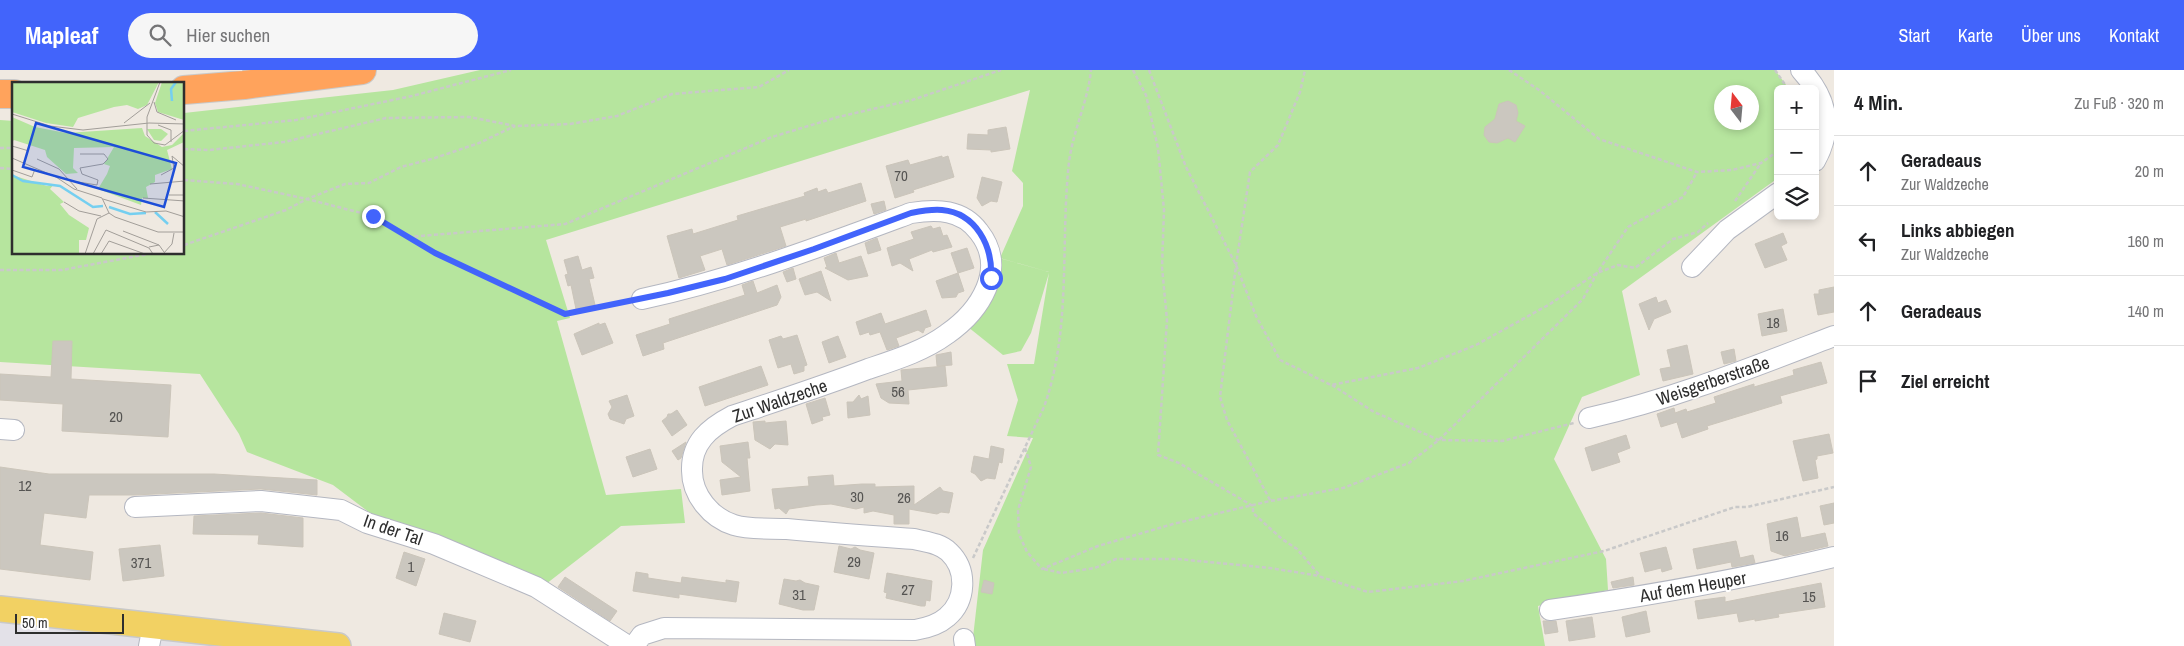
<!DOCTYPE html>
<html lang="de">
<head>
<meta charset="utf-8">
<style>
  body { margin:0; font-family:"Archivo Narrow",sans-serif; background:#f6f6f6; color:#202124 }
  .controls { position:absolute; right:15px; top:15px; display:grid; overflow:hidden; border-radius:8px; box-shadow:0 2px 8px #0003 }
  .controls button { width:45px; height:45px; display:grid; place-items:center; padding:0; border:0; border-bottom:1px solid #e0e0e0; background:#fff; color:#202124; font:25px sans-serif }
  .compass { position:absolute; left:1714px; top:15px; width:45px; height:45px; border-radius:50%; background:#fff; box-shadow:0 2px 8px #0003; rotate:344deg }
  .scale { position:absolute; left:15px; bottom:12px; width:109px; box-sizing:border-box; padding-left:5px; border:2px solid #2e2e2e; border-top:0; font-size:14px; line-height:18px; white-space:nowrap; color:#2e2e2e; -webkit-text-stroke:4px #fff; paint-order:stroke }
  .stop { position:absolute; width:15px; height:15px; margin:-11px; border:4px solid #4264fb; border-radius:50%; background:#fff }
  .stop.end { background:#4264fb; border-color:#fff; box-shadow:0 1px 5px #0008 }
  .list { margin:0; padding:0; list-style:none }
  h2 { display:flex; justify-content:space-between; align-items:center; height:65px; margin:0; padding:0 20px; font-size:21px }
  h2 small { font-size:16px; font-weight:400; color:#757577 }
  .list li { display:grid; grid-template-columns:32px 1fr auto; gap:15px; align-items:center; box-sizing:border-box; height:70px; padding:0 20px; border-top:1px solid #e0e0e0 }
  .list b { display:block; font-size:19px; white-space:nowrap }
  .list p { margin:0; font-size:16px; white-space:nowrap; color:#757577 }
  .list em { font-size:16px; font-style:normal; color:#757577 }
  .icon { flex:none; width:28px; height:28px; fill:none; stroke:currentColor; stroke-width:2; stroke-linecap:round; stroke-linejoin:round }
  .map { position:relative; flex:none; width:1834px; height:576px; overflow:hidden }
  header { display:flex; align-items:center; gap:30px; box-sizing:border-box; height:70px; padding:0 25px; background:#4264fb; color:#fff }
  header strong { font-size:24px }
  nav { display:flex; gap:28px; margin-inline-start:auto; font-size:18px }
  .search { width:350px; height:45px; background:#f6f6f6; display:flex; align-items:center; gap:12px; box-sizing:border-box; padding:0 18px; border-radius:28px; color:#757577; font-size:19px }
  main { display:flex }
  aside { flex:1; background:#fff }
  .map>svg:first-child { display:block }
</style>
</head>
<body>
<header>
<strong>Mapleaf</strong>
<div class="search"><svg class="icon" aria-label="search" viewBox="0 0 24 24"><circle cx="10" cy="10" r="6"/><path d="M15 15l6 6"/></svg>Hier suchen</div>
<nav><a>Start</a><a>Karte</a><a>Über uns</a><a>Kontakt</a></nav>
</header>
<main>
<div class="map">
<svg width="1834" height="576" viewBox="0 0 1834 576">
  <rect width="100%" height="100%" fill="#efe9e1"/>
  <path fill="#e3e1e8" d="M0 550 226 576H0Z"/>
  <path fill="#b6e59e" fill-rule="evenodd" d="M480 0H1775L1789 19H1778V108L1622 221 1640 305 1582 327 1554 389 1606 489 1608 520 1538 536 1545 576H972L983 480 1033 368 1007 366 1018 330 1007 294H1034L1049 203 1031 263 1021 281 1003 285 968 257 999 188 1049 202 1000 188 1023 136V113L1012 101 1030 20 546 170 570 248 557 251 606 425 681 419 685 453 621 456 546 514 374 446 333 415 247 382 239 364 200 304 0 292V50L14 51V184H184V43L393 20ZM1722 22H1752V52H1722Z"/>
  <path fill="#cbc7bf" stroke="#cbc5ba" d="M1508 31 1516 35 1518 43 1516 51 1525 56 1515 72 1508 68 1497 73 1489 72 1484 65 1485 57 1495 49 1499 34Z
    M1006 57 1010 79 991 82V80L967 79 968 64 988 65V60Z
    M942 86V88L948 86 954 107 913 120 914 122 895 128 886 96 908 90 910 95Z
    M982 107 1002 112 997 132 991 131 982 136 977 128Z
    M861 113 866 131 806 151V149L780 157 786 176 727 195 722 179 700 186 705 200 679 208 667 166 692 159 693 164 738 150 737 146 805 126 804 123 817 118 818 122 826 119 828 123Z
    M884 131 886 140 874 144 871 134Z
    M931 156 933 159 940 157 943 166 947 165 952 177 933 182 932 180 909 189 913 201 900 193 892 196 887 178 914 169 911 162Z
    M1783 163 1787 173 1781 176 1787 190 1765 198 1755 174Z
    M877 168 881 180 868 184 865 173Z
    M967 178 974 198 958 203 951 183Z
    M836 183 839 193 861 186 868 206 848 210 825 198 827 197 824 188Z
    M578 186 582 200 591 197 594 208 589 209 595 235 576 239 571 215 568 216 565 205 568 204 564 190Z
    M793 198 796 209 787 212 783 202Z
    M821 201 831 231 817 222 805 225 799 209Z
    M958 203 964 221 958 223 956 227 942 228 936 211Z
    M753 211 757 223 777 215 781 227 777 235 663 273 664 279 643 286 636 265 670 254 669 249 745 225 742 215Z
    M1834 217V242L1818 245 1814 224H1819V220Z
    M1656 227 1658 233 1666 230 1671 242 1654 249 1649 260 1639 234Z
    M1783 239 1787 261 1762 266 1758 244Z
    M926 240 931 256 925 258 923 263 918 260 896 268 899 276 887 280 880 262 870 265 869 262 860 265 856 252 881 243 885 254Z
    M599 253V255L605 253 613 273 582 285 574 264Z
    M797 265 807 295 804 296V301L794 304 791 294 778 298 769 270 781 266 783 269Z
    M838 266 846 287 829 293 822 272Z
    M53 271H72L71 309 171 315 168 367 62 361 63 334 0 330V304L51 307Z
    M1687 275 1693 304 1663 311 1660 299 1671 297 1667 280Z
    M1734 279 1736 291 1724 294 1721 282Z
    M951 282 952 295 937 296 936 285Z
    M1821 292 1827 313 1780 326 1782 333 1707 356 1708 359 1682 368 1677 352 1661 357 1657 344 1674 338 1675 343 1686 339 1687 342 1716 333 1714 327 1754 314V317L1794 305 1793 300Z
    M761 296 768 315 705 336 699 317Z
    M945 296 947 316 908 320 909 334 889 333 881 328 876 314 902 311 901 300Z
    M627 325 634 346 626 349 624 354 610 349 608 344 612 337 609 331Z
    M859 325 861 329 868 326 870 345 848 348 847 332H853Z
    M825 328 830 345 822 347 823 350 812 354 806 334Z
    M677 340 687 355 672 366 662 351 667 347 668 344H671Z
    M765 351V353L786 351 788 375 775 374 770 379 755 370 753 352Z
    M1829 364 1833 383 1817 386V389L1815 390 1818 408 1803 411 1793 371Z
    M1626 365 1630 378 1617 383 1620 392 1592 401 1585 378Z
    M686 372 681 388 678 390 672 381Z
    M748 372 750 388H747L750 421 722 425 720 410 741 407 722 392 720 376Z
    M991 376 1004 379 1002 393 999 392 995 409 987 408 981 411 975 404 971 402 974 386 989 389Z
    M650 379 657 399 633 407 626 387Z
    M0 397 49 404H214L317 410V425L261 419 134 425H89L86 448 44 443 40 475 93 482 90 510 0 499Z
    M833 405 834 416 862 414H875V417L914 416V435L940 417 943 421 953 423 949 443 941 442 937 444 909 439V454H894V445L873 441 864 443V437L856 439 831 434 816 435 789 439 786 444 779 438 775 439 772 419 809 416 808 407Z
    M1834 433V453L1824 455 1820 436Z
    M261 443 303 448V477L258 474 259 465 193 464 194 446Z
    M1797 447 1801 468 1825 463 1828 476 1785 486 1771 481 1767 454Z
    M1736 471 1740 488 1753 485 1755 493 1732 497 1731 492 1697 499 1693 479Z
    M160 475 164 506 123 511 119 479Z
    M839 476 851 479 855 477 860 480 874 483 869 509 834 502Z
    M1666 477 1672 499 1662 502 1661 498 1645 502 1640 483Z
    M404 482 425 489 416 516 396 508Z
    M636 502 648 504V508L681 513 682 507 726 513V510L739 512 736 532 679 524V528L633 521Z
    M887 503 932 511 930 531 926 530 925 536H921L886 528 887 523 884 522Z
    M565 507 617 541 610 551 558 517Z
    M1633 507 1634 515 1613 518 1611 512Z
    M784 509 796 511 800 510 805 513 819 516 814 540H803L779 534Z
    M984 510 994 513 992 524 981 522Z
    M1821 513 1825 537 1778 544 1779 547 1755 551V549L1739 552 1737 543 1698 549 1695 531 1725 527V532Z
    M1646 541 1650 562 1626 567 1622 547Z
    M444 543 476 551 470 572 439 564Z
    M1592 547 1595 567 1569 571 1566 551Z
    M1543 551H1556L1558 562 1545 564Z"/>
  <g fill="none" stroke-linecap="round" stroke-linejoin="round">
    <defs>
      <path id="minor" d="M1801 0C1826 27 1834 57 1815 91
        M1692 197 1727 160 1778 123
        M1589 348C1674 329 1753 297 1834 266
        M0 359 14 360
        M135 437 261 431 341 440 367 453 434 474 536 517 628 576
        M1550 540C1647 526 1739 510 1834 487
        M964 569 965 576
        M149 576 153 556
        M634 576 642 565 664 558 915 560C927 558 938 555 947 547 966 531 968 500 949 482 940 473 926 472 914 469 872 466 829 463 787 459 771 458 750 460 734 455 711 448 692 425 692 401 691 373 709 358 732 346 777 331 823 316 868 299 895 290 924 281 947 264 980 241 1008 199 979 162 962 139 937 139 911 143 822 176 735 209 642 229"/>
      <path id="major" d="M0 539 338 576"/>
      <path id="highway" d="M184 20 244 15 362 0
        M0 24H14"/>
    </defs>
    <use href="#minor" stroke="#b4b7c1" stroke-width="22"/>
    <use href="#major" stroke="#c9c9c9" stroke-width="28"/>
    <use href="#highway" stroke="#c9c9c9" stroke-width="30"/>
    <path stroke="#c9c9c9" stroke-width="2.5" stroke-dasharray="4 2.5" stroke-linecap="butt" d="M1133 0 1146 25 1158 78 1164 140 1162 197 1167 250 1158 385 1179 393 1253 436V443L1282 469 1297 479 1321 507 1368 522 1463 511 1604 481 1735 437H1747L1834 417
      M1149 0 1186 97 1236 195 1256 246 1280 290 1331 315 1418 298 1476 275 1550 234 1597 203 1618 195 1635 198 1673 169 1698 162 1708 153
      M1509 0 1539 20 1599 69 1697 102 1732 100 1761 93 1778 81
      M1775 0 1788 19
      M184 61 296 50 412 26 511 0
      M0 78H14
      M184 79 209 80 284 72 386 48 469 47 515 56 570 54 617 46 672 24 759 17 789 0
      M0 98 14 99
      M184 110 237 114 307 129 373 146 435 183 565 245 626 232
      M1735 131 1761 93
      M408 167 565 154 772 67 838 47 912 30 1001 0
      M184 175 286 140 307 129 345 114 369 113 401 97 435 88 479 73 515 56
      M0 200H62L148 184
      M1332 315 1374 342 1439 370 1502 371 1574 353
      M1025 378 1031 397 1018 440 1019 464 1027 482 1042 499 1098 476 1173 454 1270 431 1343 418 1409 393 1439 370 1583 229 1597 203 1628 157 1683 127 1697 102
      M1270 430 1227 350 1220 327 1236 195 1250 102 1278 75 1300 22 1305 0
      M973 488 1044 337C1072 258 1060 174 1069 92 1073 61 1088 31 1091 0
      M1044 499 1061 503 1095 498 1116 489H1178L1270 498 1320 506"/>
    <use href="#minor" stroke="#fff" stroke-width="20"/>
    <use href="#major" stroke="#f2d163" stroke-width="25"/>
    <use href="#highway" stroke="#ffa35c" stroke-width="28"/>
  </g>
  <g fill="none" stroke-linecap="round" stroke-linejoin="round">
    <path stroke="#4264fb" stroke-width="6" d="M373 146 435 183 565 244 668 223 725 209 814 179 911 143C921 141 932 139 942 140 976 143 993 176 991 208"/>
  </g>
  <g text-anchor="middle" stroke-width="4" stroke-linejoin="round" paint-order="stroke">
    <g font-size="15" fill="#555452">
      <text x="901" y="111">70</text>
      <text x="1773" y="258">18</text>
      <text x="898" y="327">56</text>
      <text x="116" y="352">20</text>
      <text x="25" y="421">12</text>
      <text x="857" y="432">30</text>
      <text x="904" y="433">26</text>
      <text x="1782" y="471">16</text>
      <text x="854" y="497">29</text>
      <text x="141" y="498">371</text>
      <text x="411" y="502">1</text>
      <text x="908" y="525">27</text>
      <text x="799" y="530">31</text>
      <text x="1809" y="532">15</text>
    </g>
    <g font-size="18" fill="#2e2e2e" stroke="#fff">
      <text transform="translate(1713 311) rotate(-19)" y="6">Weisgerberstraße</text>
      <text transform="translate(780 331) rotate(-19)" y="6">Zur Waldzeche</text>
      <text transform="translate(393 460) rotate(19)" y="6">In der Tal</text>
      <text transform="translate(1693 517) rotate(-10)" y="6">Auf dem Heuper</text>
    </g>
  </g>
  <g transform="translate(12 12)">
    <rect width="172" height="172" fill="#efe9e1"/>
    <path d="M0 0H147L135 23 126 27 115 23 102 25 66 36 61 45 34 41 0 30ZM150 0H172V38L146 30 143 21ZM0 35 23 45 54 51 130 46 133 54 150 65 160 63 172 51V60L155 68 160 87 143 93V100L134 105 136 116H130L129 123 86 107 95 92 98 84 92 82 102 65 62 66 61 86 66 91 54 92 35 75 33 68 2 58 0 60ZM135 47H149L156 52 149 59 142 58ZM0 93 35 104 42 102 38 107 52 120 48 122 57 133 77 146 74 158H67V172H0Z" fill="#b6e59e"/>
    <path fill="none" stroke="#75cff0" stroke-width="2.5" d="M160 19 159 7 164 0M0 93 11 99 48 104 81 125 91 124M97 125 118 132 134 131M143 130 156 142"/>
    <path fill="none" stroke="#a29e99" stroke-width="1" d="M148 0 135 35V53L142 61 153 63 173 48M142 20 145 30 164 38M0 32 38 44 71 48 137 41 173 42M112 41 138 21M146 43 159 48V60M0 64 17 69M0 76 44 95 62 107 90 116 97 131 103 135 146 150H173M25 77 47 87 65 107M0 88 20 95 23 87M149 93 162 86 160 74 173 85M60 99 85 103 86 98 70 92 68 86 91 82 96 77 92 72H68M138 102 173 99M157 113H173M131 116 173 119M91 117 134 130 154 129 173 135M52 120 67 129 89 134M111 149 147 163M137 165 147 163 152 170M73 172 85 137 97 131M81 172 94 148 137 166 141 172M89 172 97 159 133 172M151 172 160 162 162 151"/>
    <path fill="#1d4ed8" fill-opacity="0.15" stroke="#1d4ed8" stroke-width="2.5" d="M24 41 164 81 152 125 11 85Z"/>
    <rect width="172" height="172" fill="none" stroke="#2e2e2e" stroke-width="2.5"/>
  </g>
</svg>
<div class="controls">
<button>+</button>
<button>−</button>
<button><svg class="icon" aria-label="layers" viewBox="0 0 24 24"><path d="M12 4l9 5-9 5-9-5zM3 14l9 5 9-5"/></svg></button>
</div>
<svg class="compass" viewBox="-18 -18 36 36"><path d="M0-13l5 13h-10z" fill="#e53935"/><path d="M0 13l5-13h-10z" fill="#757577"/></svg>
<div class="scale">50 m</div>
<div class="stop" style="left:991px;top:208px"></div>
<div class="stop end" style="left:373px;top:146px"></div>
</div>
<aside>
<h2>4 Min.<small>Zu Fuß · 320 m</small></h2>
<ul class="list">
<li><svg class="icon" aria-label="ahead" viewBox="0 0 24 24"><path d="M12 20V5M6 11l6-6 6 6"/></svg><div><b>Geradeaus</b><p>Zur Waldzeche</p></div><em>20 m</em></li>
<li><svg class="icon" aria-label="left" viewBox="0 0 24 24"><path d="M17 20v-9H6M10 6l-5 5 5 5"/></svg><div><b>Links abbiegen</b><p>Zur Waldzeche</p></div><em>160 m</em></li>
<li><svg class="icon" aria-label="ahead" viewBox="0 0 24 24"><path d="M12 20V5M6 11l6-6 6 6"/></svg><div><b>Geradeaus</b></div><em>140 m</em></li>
<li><svg class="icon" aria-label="arrive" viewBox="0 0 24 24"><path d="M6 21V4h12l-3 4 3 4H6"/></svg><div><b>Ziel erreicht</b></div></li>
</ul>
</aside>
</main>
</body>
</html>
